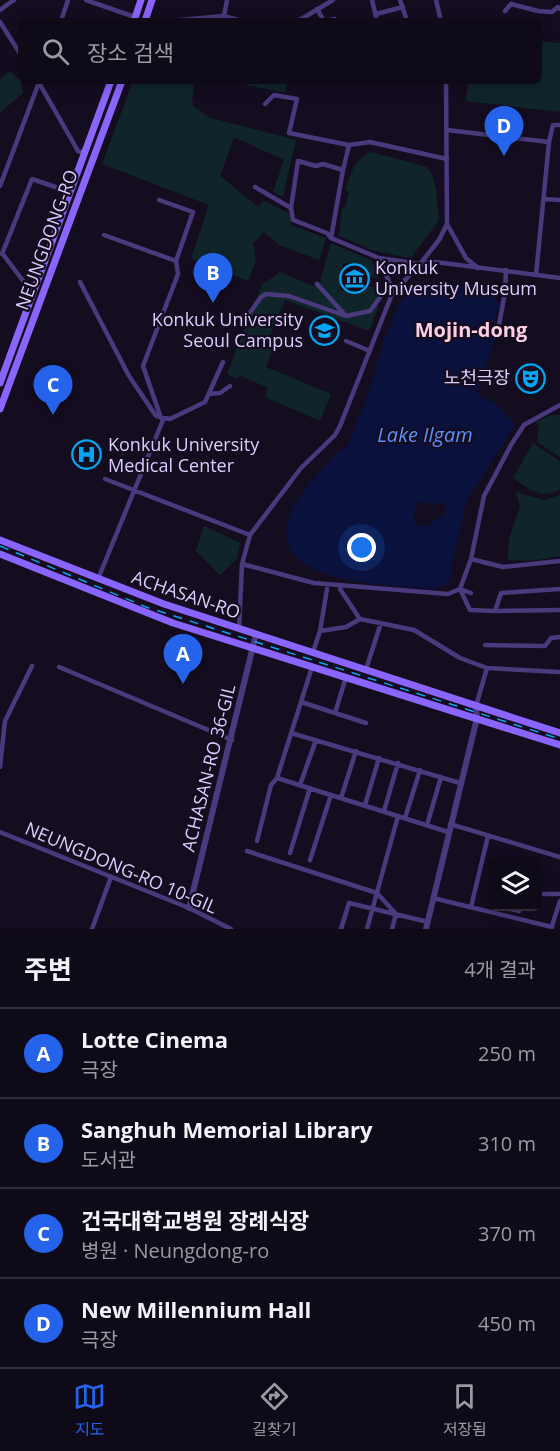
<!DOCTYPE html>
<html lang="ko">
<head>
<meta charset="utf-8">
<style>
  body { margin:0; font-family:"Open Sans","Noto Sans KR",sans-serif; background:#1d1825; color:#f1f3f6 }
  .controls { position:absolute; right:18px; bottom:18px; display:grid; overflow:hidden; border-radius:9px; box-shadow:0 3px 15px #0003 }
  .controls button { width:54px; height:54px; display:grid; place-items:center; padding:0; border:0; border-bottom:2px solid #2f2b37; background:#0f0a18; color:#f1f3f6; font:30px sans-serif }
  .you { position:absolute; left:362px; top:548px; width:21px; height:21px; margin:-15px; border:4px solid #fff; border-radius:50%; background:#1a73e8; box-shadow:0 0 0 9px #1a73e833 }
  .badge { display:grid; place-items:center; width:39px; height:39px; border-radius:50%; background:#2563eb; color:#fff; font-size:20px; font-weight:700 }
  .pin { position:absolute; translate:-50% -50px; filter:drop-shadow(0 2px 3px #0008) }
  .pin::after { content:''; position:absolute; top:32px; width:21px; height:18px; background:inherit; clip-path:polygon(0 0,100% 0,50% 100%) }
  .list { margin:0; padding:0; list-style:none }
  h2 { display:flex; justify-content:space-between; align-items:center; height:78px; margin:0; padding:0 24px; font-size:26px }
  h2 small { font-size:20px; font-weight:400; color:#9b9aa2 }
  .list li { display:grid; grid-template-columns:39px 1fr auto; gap:18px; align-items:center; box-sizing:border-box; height:90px; padding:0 24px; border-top:2px solid #2f2b37 }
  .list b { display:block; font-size:22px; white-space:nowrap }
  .list p { margin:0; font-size:20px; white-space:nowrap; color:#9b9aa2 }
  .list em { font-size:20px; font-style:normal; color:#9b9aa2 }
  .icon { flex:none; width:33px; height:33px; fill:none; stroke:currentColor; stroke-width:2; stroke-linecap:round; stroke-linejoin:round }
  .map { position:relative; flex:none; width:560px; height:929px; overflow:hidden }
  .search { position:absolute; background:#0f0a18; box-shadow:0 3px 15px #0003; left:18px; right:18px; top:18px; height:66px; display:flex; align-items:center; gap:15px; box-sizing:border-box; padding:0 21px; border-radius:9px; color:#9b9aa2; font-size:22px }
  .sheet { height:438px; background:#0f0a18 }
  nav { display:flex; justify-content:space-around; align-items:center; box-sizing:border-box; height:84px; border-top:2px solid #2f2b37; background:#0f0a18; font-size:16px; color:#9b9aa2 }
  nav a { display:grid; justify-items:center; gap:3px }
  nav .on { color:#2563eb }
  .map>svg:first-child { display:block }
</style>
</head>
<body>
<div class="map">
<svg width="560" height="929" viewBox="0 0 560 929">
  <rect width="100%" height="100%" fill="#140d20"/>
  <path fill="#10252a" d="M539 41 560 43V112L466 101 468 81H539Z
    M10 71 21 81 23 93 0 113V79Z
    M133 81H195L192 99 194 107 211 118 296 140 283 197 273 192 284 160 234 137 220 176 258 207 264 201 289 213 291 225 326 238 319 260 279 245 264 232 253 243 256 261 248 281 191 258 209 205 102 164Z
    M227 81H288L285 93Z
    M371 152 427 167 432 175 436 190 439 220 411 258 374 251 339 236 342 208H345L349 192 345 190C351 174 354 159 371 152Z
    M331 243 371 260 379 279 368 276 362 265 343 263 340 290 362 293 368 286 380 289 378 309 369 331 285 300 268 339 275 342 266 367 331 394 320 421 265 397 268 388 239 375 237 379 227 374 262 285 280 272 316 287 319 284Z
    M551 415H560V457L537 442 539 427 536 422Z
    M533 443 560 461V489C543 501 527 488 513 478Z
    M516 492 544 500 560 495V556L530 561 508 560 509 538 520 507Z
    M204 526 240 543 237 559 220 575 196 551Z"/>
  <path fill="#0a113c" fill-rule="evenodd" d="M432 282 464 284 496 298 499 305 490 333 496 336 477 392 481 398C496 399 506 415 515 425L466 502 448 584 433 589C399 586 304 584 289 547 275 515 317 475 336 454 340 450 347 447 349 442 352 431 358 420 363 409 373 383 389 307 410 291 416 287 425 285 432 282ZM420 501 435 506 439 502 445 504V514L427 526 418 525 414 521 415 505Z"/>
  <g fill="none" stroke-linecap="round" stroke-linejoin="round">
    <path stroke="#4b397e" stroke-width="4.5" d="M86 0 135 17
      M372 0 377 21
      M400 0 407 21
      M436 0 441 21
      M317 9 324 21
      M0 10 14 0
      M505 11 511 4 538 11 552 12 558 7 560 9
      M376 14 403 7
      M224 16 227 0
      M61 21 68 0
      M169 21 224 16 241 21
      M298 21 333 0
      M325 21 335 19
      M0 22 21 55
      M38 81 78 151 84 153
      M446 81 447 224 466 258 478 268
      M265 104 274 95 297 99 289 133 349 145 370 142 447 159
      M447 130 549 142
      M343 170 349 145
      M0 186 38 85
      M255 187 291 208
      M544 199 560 200
      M159 200 193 212 176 261
      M447 224 439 240 420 264 435 262 560 278
      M104 235 176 261 178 274 143 366 161 418
      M331 238 327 233 293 220 291 208 298 161 316 166 323 164 343 170 331 238 379 258
      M2 253 33 294
      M2 254 32 179 70 192
      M420 264 392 294 340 426 335 435 301 468 250 535 242 564 314 583 448 594 460 589 471 559 484 496 511 445 524 425 560 405
      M536 275 549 142 553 125H560
      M80 282 129 376 156 416 170 419 205 402 223 362
      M390 284 379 258 420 264
      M249 314 261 297 266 294 289 296 346 316 317 284
      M346 316 370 311 390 284 392 294
      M497 336 505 292 506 270
      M346 341 370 351
      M209 394 220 393 230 386
      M105 479 250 535
      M471 559 503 567 560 561
      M98 579 163 420
      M340 589 360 619
      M460 589 470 610 495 611
      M460 589 471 593
      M560 589 501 593 495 611 560 610
      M239 629 242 564
      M320 631 327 589
      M485 645 545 646 551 638 560 637
      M313 652 320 631 346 627 360 619 414 630 460 658 487 668 560 672
      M59 667 232 740
      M366 669 381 623
      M301 702 366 723
      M476 706 487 668
      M335 713 346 677
      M291 733 460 783
      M0 767 5 721 32 666
      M277 778 448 832
      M300 785 316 740
      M341 798 356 751
      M365 805 379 758
      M384 811 398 763
      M405 818 420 770
      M450 824 560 857
      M427 825 441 777
      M0 832 189 908 231 929
      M257 841 271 785 277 778 312 667
      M247 851 377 893 396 914 392 929
      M290 853 310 788
      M310 860 331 795
      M538 894H560
      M433 898 552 927
      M471 907 488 836
      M501 907 519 911V906
      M92 929 111 877
      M341 929 349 903 428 922
      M367 929 398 816
      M551 929 560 901"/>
    <path stroke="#4b397e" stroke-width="6" d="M189 908 256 634
      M426 929 477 718 476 706"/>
    <path stroke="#8a65fd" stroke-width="7" d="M134 21 141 0
      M145 21 152 0
      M0 383 111 81
      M0 409 122 81
      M0 540 164 604 560 733
      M0 554 173 623 560 745"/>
    <path stroke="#04a6f3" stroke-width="1.5" stroke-dasharray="9 8" stroke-linecap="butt" d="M0 546 146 607 560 739"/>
  </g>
  <defs>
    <symbol id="museum-ring" viewBox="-11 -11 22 22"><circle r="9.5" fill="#140d20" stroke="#04a6f3" stroke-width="1.5"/><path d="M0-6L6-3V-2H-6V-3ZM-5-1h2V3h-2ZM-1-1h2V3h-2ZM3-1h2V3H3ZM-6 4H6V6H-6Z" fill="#04a6f3"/></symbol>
    <symbol id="university-ring" viewBox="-11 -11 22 22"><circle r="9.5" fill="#140d20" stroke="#04a6f3" stroke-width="1.5"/><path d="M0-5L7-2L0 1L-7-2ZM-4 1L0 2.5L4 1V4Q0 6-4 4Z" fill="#04a6f3"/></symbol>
    <symbol id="theatre-ring" viewBox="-11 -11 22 22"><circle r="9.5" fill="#140d20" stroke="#04a6f3" stroke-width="1.5"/><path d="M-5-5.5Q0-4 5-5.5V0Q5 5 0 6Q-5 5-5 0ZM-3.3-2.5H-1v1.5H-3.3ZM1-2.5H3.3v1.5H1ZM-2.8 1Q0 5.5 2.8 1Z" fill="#04a6f3"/></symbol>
    <symbol id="hospital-ring" viewBox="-11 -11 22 22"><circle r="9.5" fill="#140d20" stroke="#04a6f3" stroke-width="1.5"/><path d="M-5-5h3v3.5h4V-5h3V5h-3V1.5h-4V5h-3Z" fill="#04a6f3"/></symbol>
  </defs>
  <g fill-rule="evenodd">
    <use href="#museum-ring" x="338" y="262" width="33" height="33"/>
    <use href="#university-ring" x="308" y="314" width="33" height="33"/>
    <use href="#theatre-ring" x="514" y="362" width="33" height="33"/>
    <use href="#hospital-ring" x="70" y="438" width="33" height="33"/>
  </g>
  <g text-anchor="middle" stroke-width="4.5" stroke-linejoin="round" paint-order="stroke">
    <g font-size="18" fill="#ddccfe" stroke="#140d20">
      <text transform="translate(47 240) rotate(-70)" y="6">NEUNGDONG-RO</text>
      <text transform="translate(186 595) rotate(19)" y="6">ACHASAN-RO</text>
      <text transform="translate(209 768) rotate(-76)" y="6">ACHASAN-RO 36-GIL</text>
      <text transform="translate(121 868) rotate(23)" y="6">NEUNGDONG-RO 10-GIL</text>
    </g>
    <g font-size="18" fill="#ddccfe" stroke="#140d20" text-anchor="start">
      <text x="375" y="274">Konkuk<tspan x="375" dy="21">University Museum</tspan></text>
      <text x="303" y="326" text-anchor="end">Konkuk University<tspan x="303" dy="21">Seoul Campus</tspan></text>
      <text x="510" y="384" text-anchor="end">노천극장</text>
      <text x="108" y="451">Konkuk University<tspan x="108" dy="21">Medical Center</tspan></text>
    </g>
    <g font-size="20" font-weight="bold" fill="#fecee2" stroke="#140d20">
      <text x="471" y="337">Mojin-dong</text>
    </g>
    <g font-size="20" font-style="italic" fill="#5c8ffc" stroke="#140d20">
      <text x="425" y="442">Lake Ilgam</text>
    </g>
  </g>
</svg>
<div class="controls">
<button><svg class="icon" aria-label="layers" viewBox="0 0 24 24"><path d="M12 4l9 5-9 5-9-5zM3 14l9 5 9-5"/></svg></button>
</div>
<div class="you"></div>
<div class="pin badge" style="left:183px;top:684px">A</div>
<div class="pin badge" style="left:213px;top:303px">B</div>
<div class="pin badge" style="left:53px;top:415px">C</div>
<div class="pin badge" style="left:504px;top:156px">D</div>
<div class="search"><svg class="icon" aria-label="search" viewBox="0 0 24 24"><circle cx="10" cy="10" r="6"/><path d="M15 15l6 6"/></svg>장소 검색</div>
</div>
<section class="sheet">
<h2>주변<small>4개 결과</small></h2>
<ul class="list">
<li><span class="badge">A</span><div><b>Lotte Cinema</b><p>극장</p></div><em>250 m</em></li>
<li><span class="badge">B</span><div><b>Sanghuh Memorial Library</b><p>도서관</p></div><em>310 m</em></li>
<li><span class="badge">C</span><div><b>건국대학교병원 장례식장</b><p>병원 · Neungdong-ro</p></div><em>370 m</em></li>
<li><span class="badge">D</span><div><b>New Millennium Hall</b><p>극장</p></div><em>450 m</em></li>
</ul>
</section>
<nav>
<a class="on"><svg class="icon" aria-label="map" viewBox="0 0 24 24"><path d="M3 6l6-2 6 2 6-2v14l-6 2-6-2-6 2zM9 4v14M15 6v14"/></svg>지도</a>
<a><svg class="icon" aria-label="directions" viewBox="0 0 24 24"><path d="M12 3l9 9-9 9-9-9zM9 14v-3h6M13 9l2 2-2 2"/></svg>길찾기</a>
<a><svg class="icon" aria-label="saved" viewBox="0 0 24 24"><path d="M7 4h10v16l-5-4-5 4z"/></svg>저장됨</a>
</nav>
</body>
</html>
